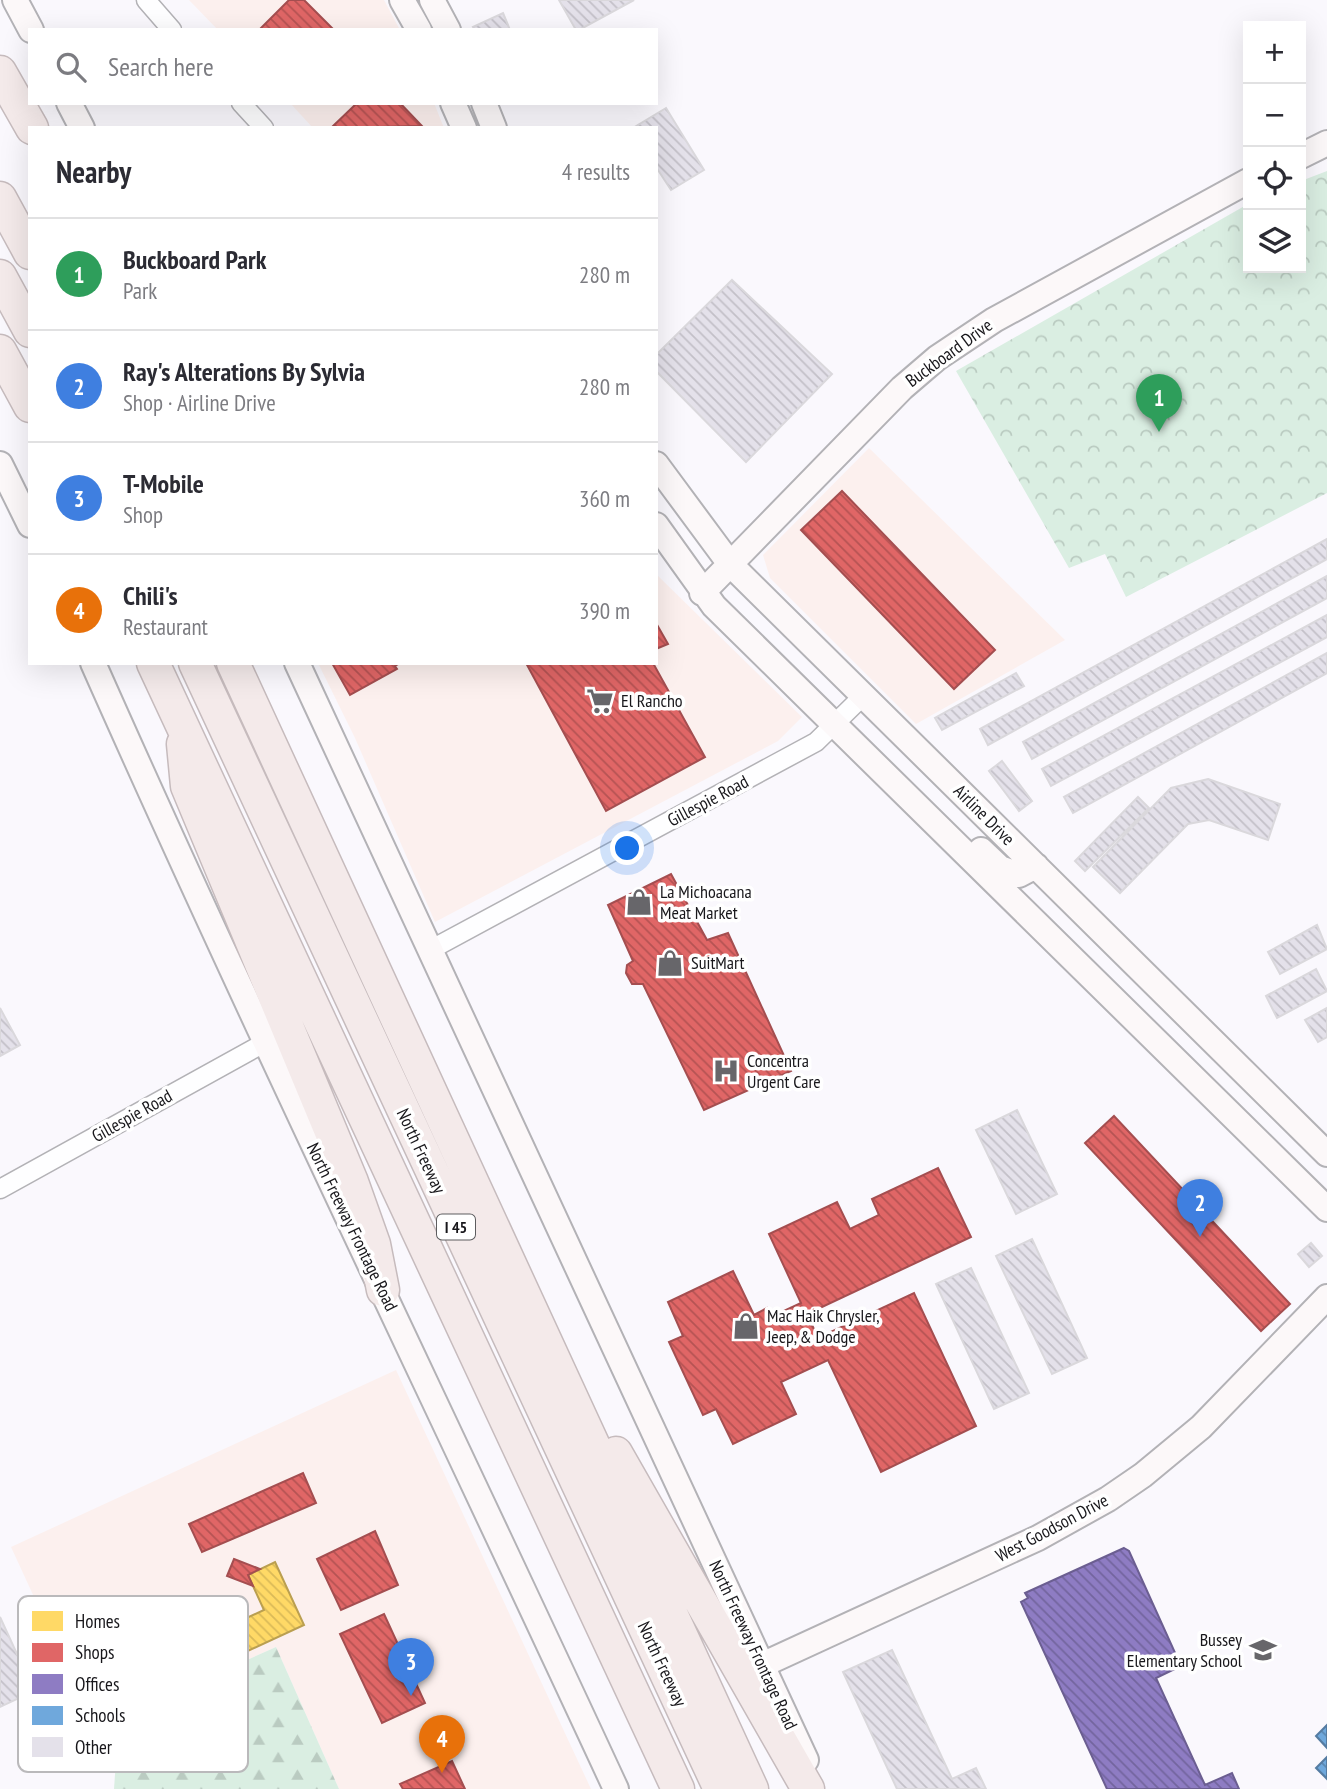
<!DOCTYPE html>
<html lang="en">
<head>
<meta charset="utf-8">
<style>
  body { margin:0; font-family:"PT Sans Narrow",sans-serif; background:#f7f7f7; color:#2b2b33 }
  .controls { position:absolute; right:21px; top:21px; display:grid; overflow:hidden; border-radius:0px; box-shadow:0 7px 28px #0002 }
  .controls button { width:63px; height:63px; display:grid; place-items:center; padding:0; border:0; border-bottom:2px solid #e1e1e2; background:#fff; color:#2b2b33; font:35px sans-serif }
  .you { position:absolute; left:628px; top:849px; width:24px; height:24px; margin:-18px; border:5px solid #fff; border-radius:50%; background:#1a73e8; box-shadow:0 0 0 10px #1a73e833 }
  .badge { display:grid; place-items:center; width:46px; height:46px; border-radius:50%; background:#b45309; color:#fff; font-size:23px; font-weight:700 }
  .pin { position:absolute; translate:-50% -58px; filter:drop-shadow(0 2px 4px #0008) }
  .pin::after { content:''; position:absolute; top:37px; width:24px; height:21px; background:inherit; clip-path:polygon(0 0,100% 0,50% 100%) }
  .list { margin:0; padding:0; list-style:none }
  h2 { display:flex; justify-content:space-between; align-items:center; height:91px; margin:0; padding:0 28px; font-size:30px }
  h2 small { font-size:23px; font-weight:400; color:#7c7c81 }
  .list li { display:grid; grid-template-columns:46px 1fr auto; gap:21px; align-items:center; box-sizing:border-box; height:112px; padding:0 28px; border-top:2px solid #e1e1e2 }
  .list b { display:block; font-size:26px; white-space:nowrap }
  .list p { margin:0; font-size:23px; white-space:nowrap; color:#7c7c81 }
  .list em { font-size:23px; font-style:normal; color:#7c7c81 }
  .icon { flex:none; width:38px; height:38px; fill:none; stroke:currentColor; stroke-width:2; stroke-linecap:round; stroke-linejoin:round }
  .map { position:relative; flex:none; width:1327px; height:1789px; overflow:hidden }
  .search { position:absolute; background:#fff; box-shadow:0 7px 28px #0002; left:28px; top:28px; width:630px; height:77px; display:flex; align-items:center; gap:18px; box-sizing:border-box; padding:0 24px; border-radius:0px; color:#7c7c81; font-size:26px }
  .panel { position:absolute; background:#fff; box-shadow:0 7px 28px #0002; left:28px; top:126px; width:630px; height:539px; border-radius:0px }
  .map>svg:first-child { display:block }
</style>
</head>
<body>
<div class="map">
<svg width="1327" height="1789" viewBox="0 0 1327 1789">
  <defs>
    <pattern id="forest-firs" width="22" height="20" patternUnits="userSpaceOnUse" patternTransform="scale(1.75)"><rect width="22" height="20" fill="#daeee2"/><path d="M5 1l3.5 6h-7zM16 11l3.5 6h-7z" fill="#bacbc1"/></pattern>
    <pattern id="park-crowns" width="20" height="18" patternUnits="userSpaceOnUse" patternTransform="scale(1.75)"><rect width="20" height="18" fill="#daeee2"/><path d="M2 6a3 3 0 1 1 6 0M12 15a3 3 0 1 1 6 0" fill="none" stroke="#bacbc1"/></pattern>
    <pattern id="homes-back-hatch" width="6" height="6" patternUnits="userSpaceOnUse" patternTransform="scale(1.75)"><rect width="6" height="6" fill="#ffd966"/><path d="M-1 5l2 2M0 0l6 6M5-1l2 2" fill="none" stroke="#daba58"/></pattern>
    <pattern id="shops-back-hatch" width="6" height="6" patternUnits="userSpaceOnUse" patternTransform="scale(1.75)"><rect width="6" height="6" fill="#e06666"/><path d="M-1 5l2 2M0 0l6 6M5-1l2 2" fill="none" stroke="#b55353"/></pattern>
    <pattern id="offices-back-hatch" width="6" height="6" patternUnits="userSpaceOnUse" patternTransform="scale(1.75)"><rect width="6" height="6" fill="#8e7cc3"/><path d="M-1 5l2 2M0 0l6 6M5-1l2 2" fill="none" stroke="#73659e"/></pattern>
    <pattern id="schools-back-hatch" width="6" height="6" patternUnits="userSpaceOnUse" patternTransform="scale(1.75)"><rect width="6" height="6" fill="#6fa8dc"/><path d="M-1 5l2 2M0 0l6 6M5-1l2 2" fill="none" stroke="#5a88b2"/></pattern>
    <pattern id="building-back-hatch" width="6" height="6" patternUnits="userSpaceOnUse" patternTransform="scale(1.75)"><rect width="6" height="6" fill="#e4e1ea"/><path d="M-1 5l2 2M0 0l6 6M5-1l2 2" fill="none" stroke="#c3c0c8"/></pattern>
  </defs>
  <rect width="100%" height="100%" fill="#faf8fd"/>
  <path fill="#fcf0ee" d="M189 0H384L400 30H218Z
    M290 103H434L444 128H313Z
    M869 448 1065 640 916 724 770 578 763 555Z
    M656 574 802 717 778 741 435 922 355 738 318 663H656Z
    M396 1370 591 1789H339L276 1647 119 1717 103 1684 68 1630 52 1636 11 1547Z"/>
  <path fill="url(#forest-firs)" d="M276 1647 339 1789H114L119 1717Z"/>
  <path fill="url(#park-crowns)" d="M1327 171V493L1126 597 1105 554 1069 568 956 371 1248 204V268H1301V181Z"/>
  <path fill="url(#homes-back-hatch)" stroke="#ba9f50" stroke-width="2" d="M275 1562 304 1625 122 1709 109 1681 264 1610 248 1575Z"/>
  <path fill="url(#shops-back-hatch)" stroke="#a44e50" stroke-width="2" d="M289 0H304L334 30H259Z
    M357 103H400L422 126 331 128Z
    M842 491 995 650 954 689 801 530Z
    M656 623 668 644 656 649Z
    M332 663H400L395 666 397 669 350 695Z
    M526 663H653L705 757 606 811Z
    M671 874 707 940 728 933 791 1071 704 1110 643 984H632L626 973 627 965 633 961 608 905Z
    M1114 1116 1290 1304 1261 1331 1085 1143Z
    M938 1168 971 1237 807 1314 818 1338 914 1293 976 1426 881 1472 828 1360 781 1382 796 1414 733 1444 716 1409 703 1415 669 1342 683 1336 668 1302 733 1271 754 1315 767 1308 771 1317 801 1303 769 1234 837 1202 850 1229 879 1215 872 1199Z
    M303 1473 316 1503 202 1552 189 1524Z
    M375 1531 398 1585 341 1610 317 1559Z
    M234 1559 260 1569 248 1575 253 1586 227 1576Z
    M384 1614 425 1703 382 1723 340 1634Z
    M452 1761 465 1789H403L400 1784Z"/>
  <path fill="url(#offices-back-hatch)" stroke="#6b5e91" stroke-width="2" d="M1124 1548 1129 1551 1181 1666 1156 1678 1205 1785 1232 1773 1239 1789H1107L1021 1602 1028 1598 1025 1593Z"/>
  <path fill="url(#schools-back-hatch)" stroke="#557ca2" stroke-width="2" d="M1327 1725V1748L1316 1736Z
    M1327 1757V1779L1316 1768Z"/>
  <path fill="url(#building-back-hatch)" stroke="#dad8dc" stroke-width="2" d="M559 0H634L579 30H576Z
    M503 13 510 30H475L473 27Z
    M666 108 704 170 671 190 656 167V128H633Z
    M732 280 832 374 746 462 656 371V355Z
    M1327 539V559L988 745 980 729Z
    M1327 576V598L1032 759 1023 742Z
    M1327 615V637L1051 786 1042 769Z
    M1327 653V673L1073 813 1064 797Z
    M1016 673 1024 686 942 730 935 718Z
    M1002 761 1032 801 1019 811 989 771Z
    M1208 779 1280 804 1268 840 1209 820 1188 824 1120 893 1093 867 1171 788Z
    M1138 797 1149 808 1085 871 1075 861Z
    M1317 925 1327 949 1280 974 1268 952Z
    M1316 969 1327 991 1277 1018 1266 996Z
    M0 1008 20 1045 0 1056Z
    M1327 1008V1037L1318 1042 1305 1020Z
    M1017 1110 1057 1194 1016 1214 976 1130Z
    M1032 1239 1087 1358 1052 1374 996 1256Z
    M1311 1243 1322 1256 1309 1267 1298 1254Z
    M971 1268 1029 1393 994 1409 936 1284Z
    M0 1617 34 1691 0 1707Z
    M892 1650 952 1779 976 1768 986 1789H897L843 1672Z"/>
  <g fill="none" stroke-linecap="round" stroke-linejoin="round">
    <defs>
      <path id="street" d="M146 0 172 30
        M241 103 264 128
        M430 950 816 742 863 696
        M0 1189 264 1043"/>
      <path id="secondary" d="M15 0 31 30
        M402 0 419 30
        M432 0 448 30
        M69 103 82 128
        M453 103 464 128
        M484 103 494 128
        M1301 156 1327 143
        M0 464 30 525
        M656 464 730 564 1327 1154
        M656 525 714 606 1327 1209
        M702 593 902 388 937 358 994 320 1248 181
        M93 663C261 1042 442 1413 616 1789
        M297 663 806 1760
        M981 850 1000 868 1019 875 1036 866
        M762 1665 1038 1538 1108 1499 1143 1475 1201 1427 1327 1297"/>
      <path id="highway" d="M0 72 32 128
        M0 198 30 253
        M0 276 30 331
        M0 351 30 406
        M153 663 678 1789
        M195 663 720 1789
        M233 663 752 1789
        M183 744 187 786 352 1182 374 1244 383 1290
        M616 1453 808 1789"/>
    </defs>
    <use href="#street" stroke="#b3b2b6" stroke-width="21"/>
    <use href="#secondary" stroke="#b3b2b6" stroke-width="28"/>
    <use href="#highway" stroke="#c6bbbd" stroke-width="35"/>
    <use href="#street" stroke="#fefeff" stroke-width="18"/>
    <use href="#secondary" stroke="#fcf8f9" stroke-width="24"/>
    <use href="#highway" stroke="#f4eaea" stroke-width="32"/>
  </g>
  <defs>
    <symbol id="supermarket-bare" viewBox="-9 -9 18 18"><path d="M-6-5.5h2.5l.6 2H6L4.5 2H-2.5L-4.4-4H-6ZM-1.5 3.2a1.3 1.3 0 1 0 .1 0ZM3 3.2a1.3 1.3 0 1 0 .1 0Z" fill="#67666a" stroke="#fff" stroke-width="2.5" paint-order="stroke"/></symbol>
    <symbol id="shop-bare" viewBox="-9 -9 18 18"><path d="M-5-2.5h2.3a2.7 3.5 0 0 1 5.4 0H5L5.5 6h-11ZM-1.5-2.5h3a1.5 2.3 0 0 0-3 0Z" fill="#67666a" stroke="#fff" stroke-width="2.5" paint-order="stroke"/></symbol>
    <symbol id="hospital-bare" viewBox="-9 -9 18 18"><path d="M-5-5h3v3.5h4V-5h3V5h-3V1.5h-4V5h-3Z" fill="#67666a" stroke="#fff" stroke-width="2.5" paint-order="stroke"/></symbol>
    <symbol id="school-bare" viewBox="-9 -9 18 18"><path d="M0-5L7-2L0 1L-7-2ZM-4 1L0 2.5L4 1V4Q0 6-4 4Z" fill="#67666a" stroke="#fff" stroke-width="2.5" paint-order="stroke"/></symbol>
  </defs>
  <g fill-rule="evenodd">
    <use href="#supermarket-bare" x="581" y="682" width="38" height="38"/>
    <use href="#shop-bare" x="620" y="883" width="38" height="38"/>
    <use href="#shop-bare" x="651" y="944" width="38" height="38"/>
    <use href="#hospital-bare" x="707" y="1052" width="38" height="38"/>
    <use href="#shop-bare" x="727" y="1307" width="38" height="38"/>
    <use href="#school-bare" x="1244" y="1631" width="38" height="38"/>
  </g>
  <g text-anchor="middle" stroke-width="7" stroke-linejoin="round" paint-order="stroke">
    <rect fill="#fff" stroke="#5d5d5f" stroke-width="2" x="437" y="1214.5" width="38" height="25" rx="5"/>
    <g font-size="16" font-weight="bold" fill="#18171b">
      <text x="456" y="1233">I 45</text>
    </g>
    <g font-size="18" fill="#18171b" stroke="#fff">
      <text transform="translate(949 353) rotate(-36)" y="6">Buckboard Drive</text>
      <text transform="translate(708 801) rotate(-28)" y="6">Gillespie Road</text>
      <text transform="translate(984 815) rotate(45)" y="6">Airline Drive</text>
      <text transform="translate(132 1116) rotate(-29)" y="6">Gillespie Road</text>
      <text transform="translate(421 1151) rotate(65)" y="6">North Freeway</text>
      <text transform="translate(352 1227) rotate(64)" y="6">North Freeway Frontage Road</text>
      <text transform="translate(1052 1528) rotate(-28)" y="6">West Goodson Drive</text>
      <text transform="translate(753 1645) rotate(65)" y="6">North Freeway Frontage Road</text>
      <text transform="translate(662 1664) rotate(65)" y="6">North Freeway</text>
    </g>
    <g font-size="18" fill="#18171b" stroke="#fff" text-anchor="start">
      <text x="621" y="707">El Rancho</text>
      <text x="660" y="898">La Michoacana<tspan x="660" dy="21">Meat Market</tspan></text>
      <text x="691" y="969">SuitMart</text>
      <text x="747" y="1067">Concentra<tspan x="747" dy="21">Urgent Care</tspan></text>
      <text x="767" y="1322">Mac Haik Chrysler,<tspan x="767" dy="21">Jeep, &amp; Dodge</tspan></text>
      <text x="1242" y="1646" text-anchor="end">Bussey<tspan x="1242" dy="21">Elementary School</tspan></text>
    </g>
  </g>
  <rect x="18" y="1596" width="230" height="176" rx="10" fill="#fff" stroke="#bab9bb" stroke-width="2"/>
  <rect x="32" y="1611" width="31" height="20" fill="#ffd966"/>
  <rect x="32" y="1643" width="31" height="19" fill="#e06666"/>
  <rect x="32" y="1674" width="31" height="20" fill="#8e7cc3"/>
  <rect x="32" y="1706" width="31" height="19" fill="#6fa8dc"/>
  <rect x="32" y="1737" width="31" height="20" fill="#e4e1ea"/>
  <g font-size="19" fill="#18171b">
    <text x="75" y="1628">Homes</text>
    <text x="75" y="1659">Shops</text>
    <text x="75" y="1691">Offices</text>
    <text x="75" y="1722">Schools</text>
    <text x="75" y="1754">Other</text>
  </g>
</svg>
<div class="controls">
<button>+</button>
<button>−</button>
<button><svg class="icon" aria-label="locate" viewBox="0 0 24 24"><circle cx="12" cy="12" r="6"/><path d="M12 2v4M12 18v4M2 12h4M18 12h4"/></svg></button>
<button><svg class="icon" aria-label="layers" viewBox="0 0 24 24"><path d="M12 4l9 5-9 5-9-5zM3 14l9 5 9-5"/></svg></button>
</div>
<div class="you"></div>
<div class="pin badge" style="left:1159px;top:432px;background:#2e9e5b">1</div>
<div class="pin badge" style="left:1200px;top:1237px;background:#3f7fe0">2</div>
<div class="pin badge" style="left:411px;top:1696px;background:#3f7fe0">3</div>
<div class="pin badge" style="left:442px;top:1773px;background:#e8710a">4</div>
<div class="search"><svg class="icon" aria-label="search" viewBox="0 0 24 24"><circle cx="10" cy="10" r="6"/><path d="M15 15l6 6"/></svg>Search here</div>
<section class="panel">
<h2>Nearby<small>4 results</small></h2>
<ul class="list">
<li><span class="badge" style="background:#2e9e5b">1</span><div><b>Buckboard Park</b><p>Park</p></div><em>280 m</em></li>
<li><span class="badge" style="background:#3f7fe0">2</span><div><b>Ray's Alterations By Sylvia</b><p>Shop · Airline Drive</p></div><em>280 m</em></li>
<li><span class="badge" style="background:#3f7fe0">3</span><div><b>T-Mobile</b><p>Shop</p></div><em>360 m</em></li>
<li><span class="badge" style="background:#e8710a">4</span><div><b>Chili's</b><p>Restaurant</p></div><em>390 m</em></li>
</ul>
</section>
</div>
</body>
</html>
